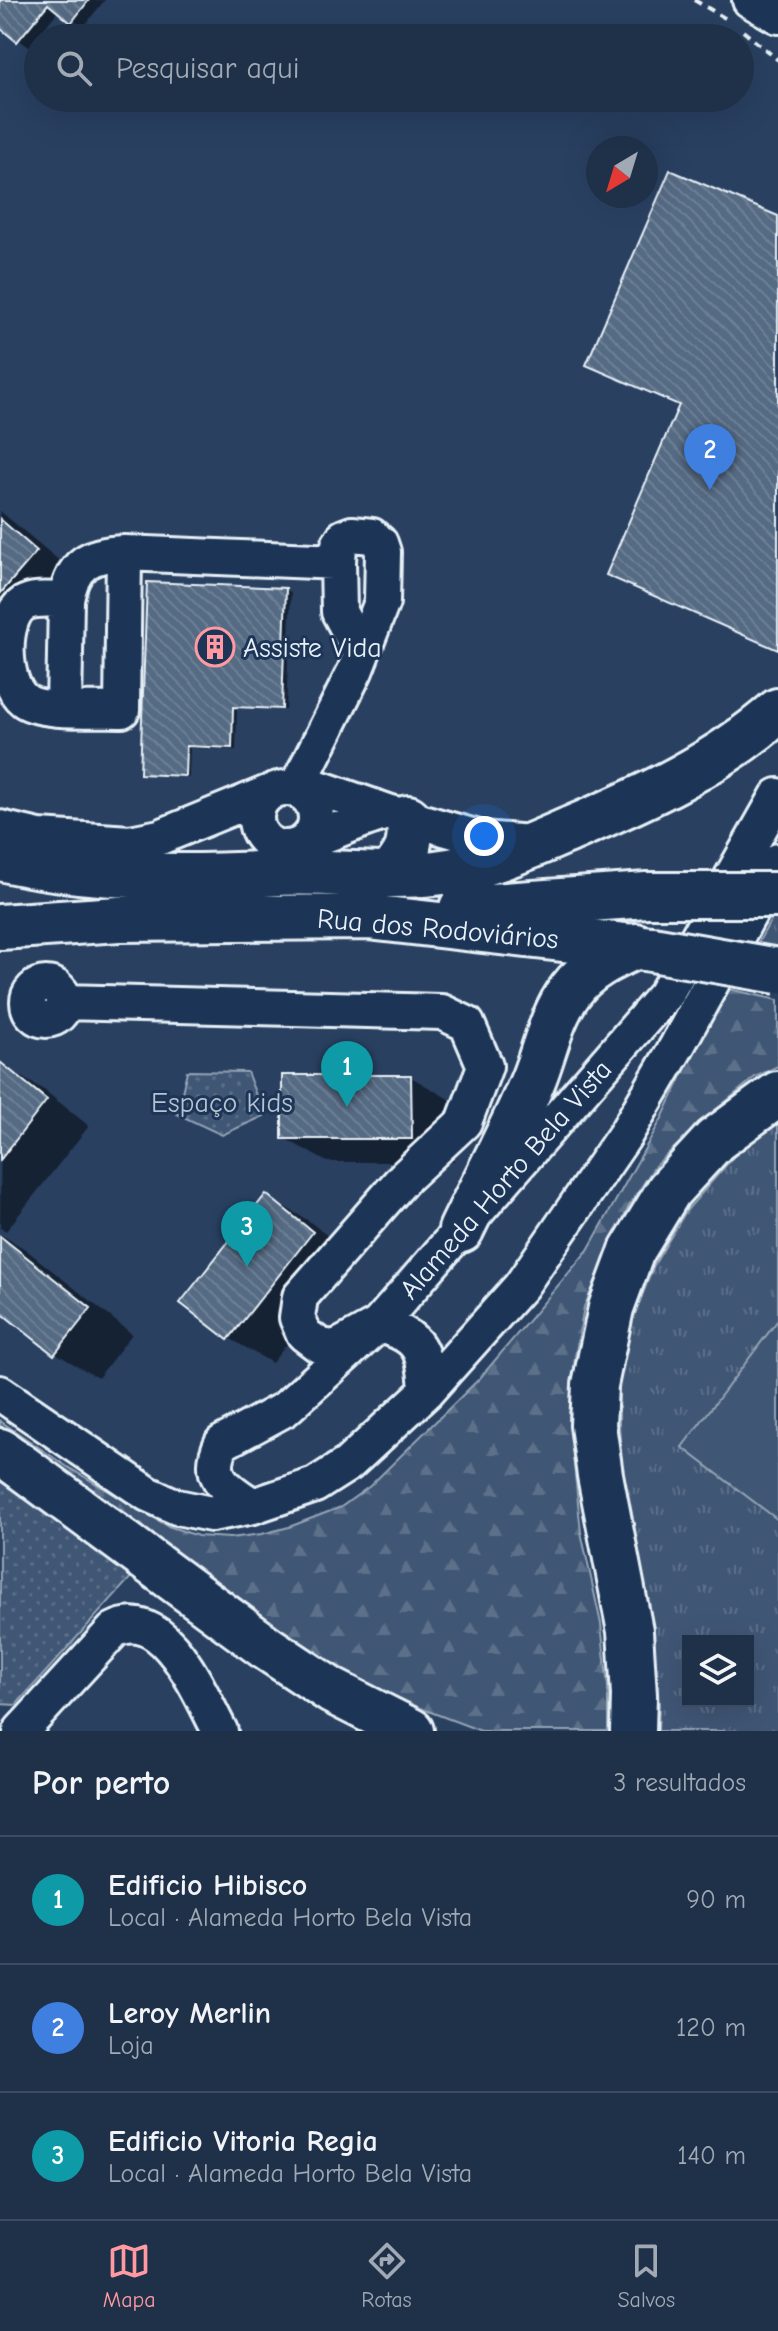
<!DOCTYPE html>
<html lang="pt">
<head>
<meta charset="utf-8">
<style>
  body { margin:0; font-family:"Comic Neue",sans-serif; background:#273850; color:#f1f3f6 }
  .controls { position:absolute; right:24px; bottom:24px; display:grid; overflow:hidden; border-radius:0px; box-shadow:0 8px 32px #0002 }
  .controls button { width:72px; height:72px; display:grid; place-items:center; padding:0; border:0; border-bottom:2px solid #3c4b61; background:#1f3049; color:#f1f3f6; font:40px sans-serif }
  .compass { position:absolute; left:586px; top:136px; width:72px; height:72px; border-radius:50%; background:#1f3049; box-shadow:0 8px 32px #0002; rotate:218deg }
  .you { position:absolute; left:484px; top:836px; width:28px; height:28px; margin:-20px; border:6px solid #fff; border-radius:50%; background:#1a73e8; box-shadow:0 0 0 12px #1a73e833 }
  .badge { display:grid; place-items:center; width:52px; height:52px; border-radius:50%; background:#ff9aa2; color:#fff; font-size:26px; font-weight:700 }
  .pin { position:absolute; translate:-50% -66px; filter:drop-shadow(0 2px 4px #0008) }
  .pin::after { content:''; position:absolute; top:42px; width:28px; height:24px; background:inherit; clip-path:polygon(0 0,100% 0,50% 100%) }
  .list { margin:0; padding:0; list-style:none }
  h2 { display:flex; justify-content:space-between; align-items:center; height:104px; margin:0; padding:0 32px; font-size:34px }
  h2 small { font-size:26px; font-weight:400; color:#a1a9b4 }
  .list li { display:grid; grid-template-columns:52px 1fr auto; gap:24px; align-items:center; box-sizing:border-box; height:128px; padding:0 32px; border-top:2px solid #3c4b61 }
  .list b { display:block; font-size:30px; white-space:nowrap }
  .list p { margin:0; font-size:26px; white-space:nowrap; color:#a1a9b4 }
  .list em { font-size:26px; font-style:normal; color:#a1a9b4 }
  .icon { flex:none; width:44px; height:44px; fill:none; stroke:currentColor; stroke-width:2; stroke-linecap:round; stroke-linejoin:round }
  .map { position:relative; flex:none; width:778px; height:1731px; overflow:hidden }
  .search { position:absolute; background:#1f3049; box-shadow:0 8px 32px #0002; left:24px; right:24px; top:24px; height:88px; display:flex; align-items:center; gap:20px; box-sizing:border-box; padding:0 28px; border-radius:44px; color:#a1a9b4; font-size:30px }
  .sheet { height:488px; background:#1f3049 }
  nav { display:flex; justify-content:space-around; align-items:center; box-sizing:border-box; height:112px; border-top:2px solid #3c4b61; background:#1f3049; font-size:22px; color:#a1a9b4 }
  nav a { display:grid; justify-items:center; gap:4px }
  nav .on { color:#ff9aa2 }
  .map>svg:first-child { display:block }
</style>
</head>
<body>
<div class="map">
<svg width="778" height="1731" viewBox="0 0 778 1731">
  <defs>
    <pattern id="grass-tufts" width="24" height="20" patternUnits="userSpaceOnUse" patternTransform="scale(2)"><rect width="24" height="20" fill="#415774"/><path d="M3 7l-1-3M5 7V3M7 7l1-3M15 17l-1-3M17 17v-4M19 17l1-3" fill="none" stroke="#5c7089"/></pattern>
    <pattern id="forest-firs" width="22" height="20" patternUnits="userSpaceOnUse" patternTransform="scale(2)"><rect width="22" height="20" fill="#415774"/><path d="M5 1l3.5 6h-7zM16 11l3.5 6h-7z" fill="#5c7089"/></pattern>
    <pattern id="park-dots" width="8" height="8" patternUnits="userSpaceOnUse" patternTransform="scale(2)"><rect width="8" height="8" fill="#415774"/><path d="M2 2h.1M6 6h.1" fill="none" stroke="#5c7089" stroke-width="1.8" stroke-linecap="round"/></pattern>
    <pattern id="building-back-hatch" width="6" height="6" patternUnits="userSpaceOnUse" patternTransform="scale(2)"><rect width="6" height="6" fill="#556a83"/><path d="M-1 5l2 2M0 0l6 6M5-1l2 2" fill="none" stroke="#6d8095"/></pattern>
  </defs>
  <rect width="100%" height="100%" fill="#294061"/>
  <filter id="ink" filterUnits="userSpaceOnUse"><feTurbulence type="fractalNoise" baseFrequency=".0125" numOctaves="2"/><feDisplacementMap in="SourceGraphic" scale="16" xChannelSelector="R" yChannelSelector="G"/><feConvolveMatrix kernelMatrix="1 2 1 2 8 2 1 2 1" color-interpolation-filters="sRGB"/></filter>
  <g filter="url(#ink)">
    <path fill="url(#grass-tufts)" stroke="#94a4b6" stroke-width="2" fill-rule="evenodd" d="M776 911H778V951L755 948Z
      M778 1123V1731H658L659 1704 654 1650 622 1467 619 1425V1381L632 1322 654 1265 686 1211 734 1156ZM688 1641H748V1701H688Z"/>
    <path fill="url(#forest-firs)" stroke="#94a4b6" stroke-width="2" d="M724 988 778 1000V1066L755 1077 703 1121 655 1166 629 1206 584 1307 575 1357 569 1416 581 1532 601 1624 608 1687V1731H481L420 1708 378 1688 334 1665 269 1623 156 1544 0 1425V1421L66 1466 168 1526 198 1536 230 1538 262 1534 289 1527 341 1507 370 1486 480 1378 588 1250 662 1118Z"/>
    <path fill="url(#park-dots)" stroke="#94a4b6" stroke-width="2" d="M187 1071 247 1072 264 1116 222 1135 177 1114Z
      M0 1481 133 1575 16 1705 0 1704Z"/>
    <path fill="#415774" stroke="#94a4b6" stroke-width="2" d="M778 1320V1520L682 1447Z"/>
    <path fill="#0007" d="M0 0H105L83 27 59 10 29 47 0 26Z
      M0 511 79 577 0 625Z
      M286 590 291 592 286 710 237 708 236 750 190 748 189 777 147 775 142 772Z
      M1 1065 44 1090 89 1126 6 1231 0 1228Z
      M411 1077 454 1102V1162H327L284 1138Z
      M266 1196 309 1221 355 1258 272 1363 229 1338Z
      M0 1234 25 1249 132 1334 98 1378 55 1353 0 1310Z"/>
    <path fill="url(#building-back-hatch)" stroke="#e8f1f8" stroke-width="2" d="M0 0H89L71 23 48 4 17 42 0 28Z
      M670 170 778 216V650L606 575 679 405 586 365Z
      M0 519 37 551 0 594Z
      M147 582 286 588 282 709 233 707 232 748 186 746 185 776 140 774Z
      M0 1062 47 1100 0 1160Z
      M282 1075H411L412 1139H282Z
      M266 1194 313 1232 228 1340 180 1303Z
      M0 1236 91 1308 54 1355 0 1312Z"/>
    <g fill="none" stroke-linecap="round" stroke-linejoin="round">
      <defs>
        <path id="minor" d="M750 0 778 16
          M66 600C52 600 35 597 23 604 0 619 2 683 24 700 39 713 100 709 122 710L124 553
          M64 708 66 600C72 564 89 554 124 553L338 562
          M256 818a30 30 0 1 1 60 0a30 30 0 1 1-60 0Z
          M296 789 355 671 382 602 383 552 380 543 372 536 352 534 344 537 339 545 338 562 339 612 361 653
          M296 789 316 787 388 812C359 819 333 834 304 842
          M388 812 482 839 530 843
          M0 828 39 837 130 843 160 837 268 793
          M28 1002a18 18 0 1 1 36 0a18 18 0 1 1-36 0Z
          M64 1002 442 1012 467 1024 485 1066 464 1122 404 1178 300 1297 297 1318 304 1334 320 1346 336 1348 378 1325C421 1335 425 1352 427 1391
          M0 1393 148 1494 177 1507 211 1514 253 1506 315 1485 348 1464 427 1391 521 1286 625 1135 677 1046 778 861
          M253 1506C226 1488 205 1478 222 1443L285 1409 378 1325 665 995 778 796
          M21 1731 114 1630C165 1604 201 1696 220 1731"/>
        <path id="major" d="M0 858C90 879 186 878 278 873 330 870 383 879 435 873 484 868 529 847 573 828 646 797 718 764 778 711
          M390 875C407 854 413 845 408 818
          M462 908 647 895
          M0 927 119 919 368 917 652 949
          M461 1230C485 1180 512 1131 533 1080 545 1051 551 1016 571 990 587 968 612 957 636 946
          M0 1451 267 1648 332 1691 411 1731"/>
        <path id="highway" d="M633 1731 634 1695 630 1631 600 1475 593 1425 595 1385 611 1308 632 1251 669 1190 715 1140 778 1094"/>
      </defs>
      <use href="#minor" stroke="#e8f1f8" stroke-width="40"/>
      <use href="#major" stroke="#e8f1f8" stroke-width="50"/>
      <use href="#highway" stroke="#e8f1f8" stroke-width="50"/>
      <path stroke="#e8f1f8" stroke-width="4" stroke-dasharray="8 6" stroke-linecap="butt" d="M694 0 730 21
        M743 31 778 60"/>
      <use href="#minor" stroke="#1d3557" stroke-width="34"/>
      <use href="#major" stroke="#1d3557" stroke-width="44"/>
      <use href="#highway" stroke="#1d3557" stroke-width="44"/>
      <defs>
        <path id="major-bridge" d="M647 895H778
          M652 949 778 971"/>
      </defs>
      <use href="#major-bridge" stroke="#e8f1f8" stroke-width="50" stroke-linecap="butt"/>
      <use href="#major-bridge" stroke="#1d3557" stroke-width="44"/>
    </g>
  </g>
  <defs>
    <symbol id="building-ring" viewBox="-11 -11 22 22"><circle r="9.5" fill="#1d3557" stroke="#ff9aa2" stroke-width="1.5"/><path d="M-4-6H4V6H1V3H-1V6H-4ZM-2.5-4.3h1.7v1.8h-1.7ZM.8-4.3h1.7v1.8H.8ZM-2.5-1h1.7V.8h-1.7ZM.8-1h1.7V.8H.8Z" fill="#ff9aa2"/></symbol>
  </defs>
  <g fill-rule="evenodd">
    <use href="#building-ring" x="193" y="625" width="44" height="44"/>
  </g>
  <g text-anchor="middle" stroke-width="6" stroke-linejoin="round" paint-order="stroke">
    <g font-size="28" fill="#e8f1f8" stroke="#1d3557" text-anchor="start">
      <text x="243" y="657">Assiste Vida</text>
    </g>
    <g font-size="28" fill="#e8f1f8" stroke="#1d3557">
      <text transform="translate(438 928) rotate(5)" y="10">Rua dos Rodoviários</text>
      <text transform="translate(505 1179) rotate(-49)" y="10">Alameda Horto Bela Vista</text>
    </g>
    <g font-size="28" fill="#b6c3d0" stroke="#1d3557">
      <text x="222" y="1112">Espaço kids</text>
    </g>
  </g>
</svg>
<div class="controls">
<button><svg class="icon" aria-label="layers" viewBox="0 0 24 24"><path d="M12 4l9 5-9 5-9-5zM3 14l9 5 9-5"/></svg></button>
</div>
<svg class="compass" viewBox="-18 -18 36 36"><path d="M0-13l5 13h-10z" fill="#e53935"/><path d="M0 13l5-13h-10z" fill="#a1a9b4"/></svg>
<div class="you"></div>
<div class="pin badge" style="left:347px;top:1107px;background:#0f9aa8">1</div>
<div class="pin badge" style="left:710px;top:490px;background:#3f7fe0">2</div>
<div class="pin badge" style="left:247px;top:1267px;background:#0f9aa8">3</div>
<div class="search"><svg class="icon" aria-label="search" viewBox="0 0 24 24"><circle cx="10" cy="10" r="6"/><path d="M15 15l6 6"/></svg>Pesquisar aqui</div>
</div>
<section class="sheet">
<h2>Por perto<small>3 resultados</small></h2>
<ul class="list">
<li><span class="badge" style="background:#0f9aa8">1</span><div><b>Edificio Hibisco</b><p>Local · Alameda Horto Bela Vista</p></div><em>90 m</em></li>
<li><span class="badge" style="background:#3f7fe0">2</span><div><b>Leroy Merlin</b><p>Loja</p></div><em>120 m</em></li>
<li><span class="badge" style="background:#0f9aa8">3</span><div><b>Edificio Vitoria Regia</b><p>Local · Alameda Horto Bela Vista</p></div><em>140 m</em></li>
</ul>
</section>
<nav>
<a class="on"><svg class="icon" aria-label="map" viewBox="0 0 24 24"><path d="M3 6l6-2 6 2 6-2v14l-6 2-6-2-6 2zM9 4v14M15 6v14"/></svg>Mapa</a>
<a><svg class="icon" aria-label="directions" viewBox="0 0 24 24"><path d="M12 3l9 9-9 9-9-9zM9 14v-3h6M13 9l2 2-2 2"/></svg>Rotas</a>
<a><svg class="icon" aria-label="saved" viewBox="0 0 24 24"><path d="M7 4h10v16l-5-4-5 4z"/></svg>Salvos</a>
</nav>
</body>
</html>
